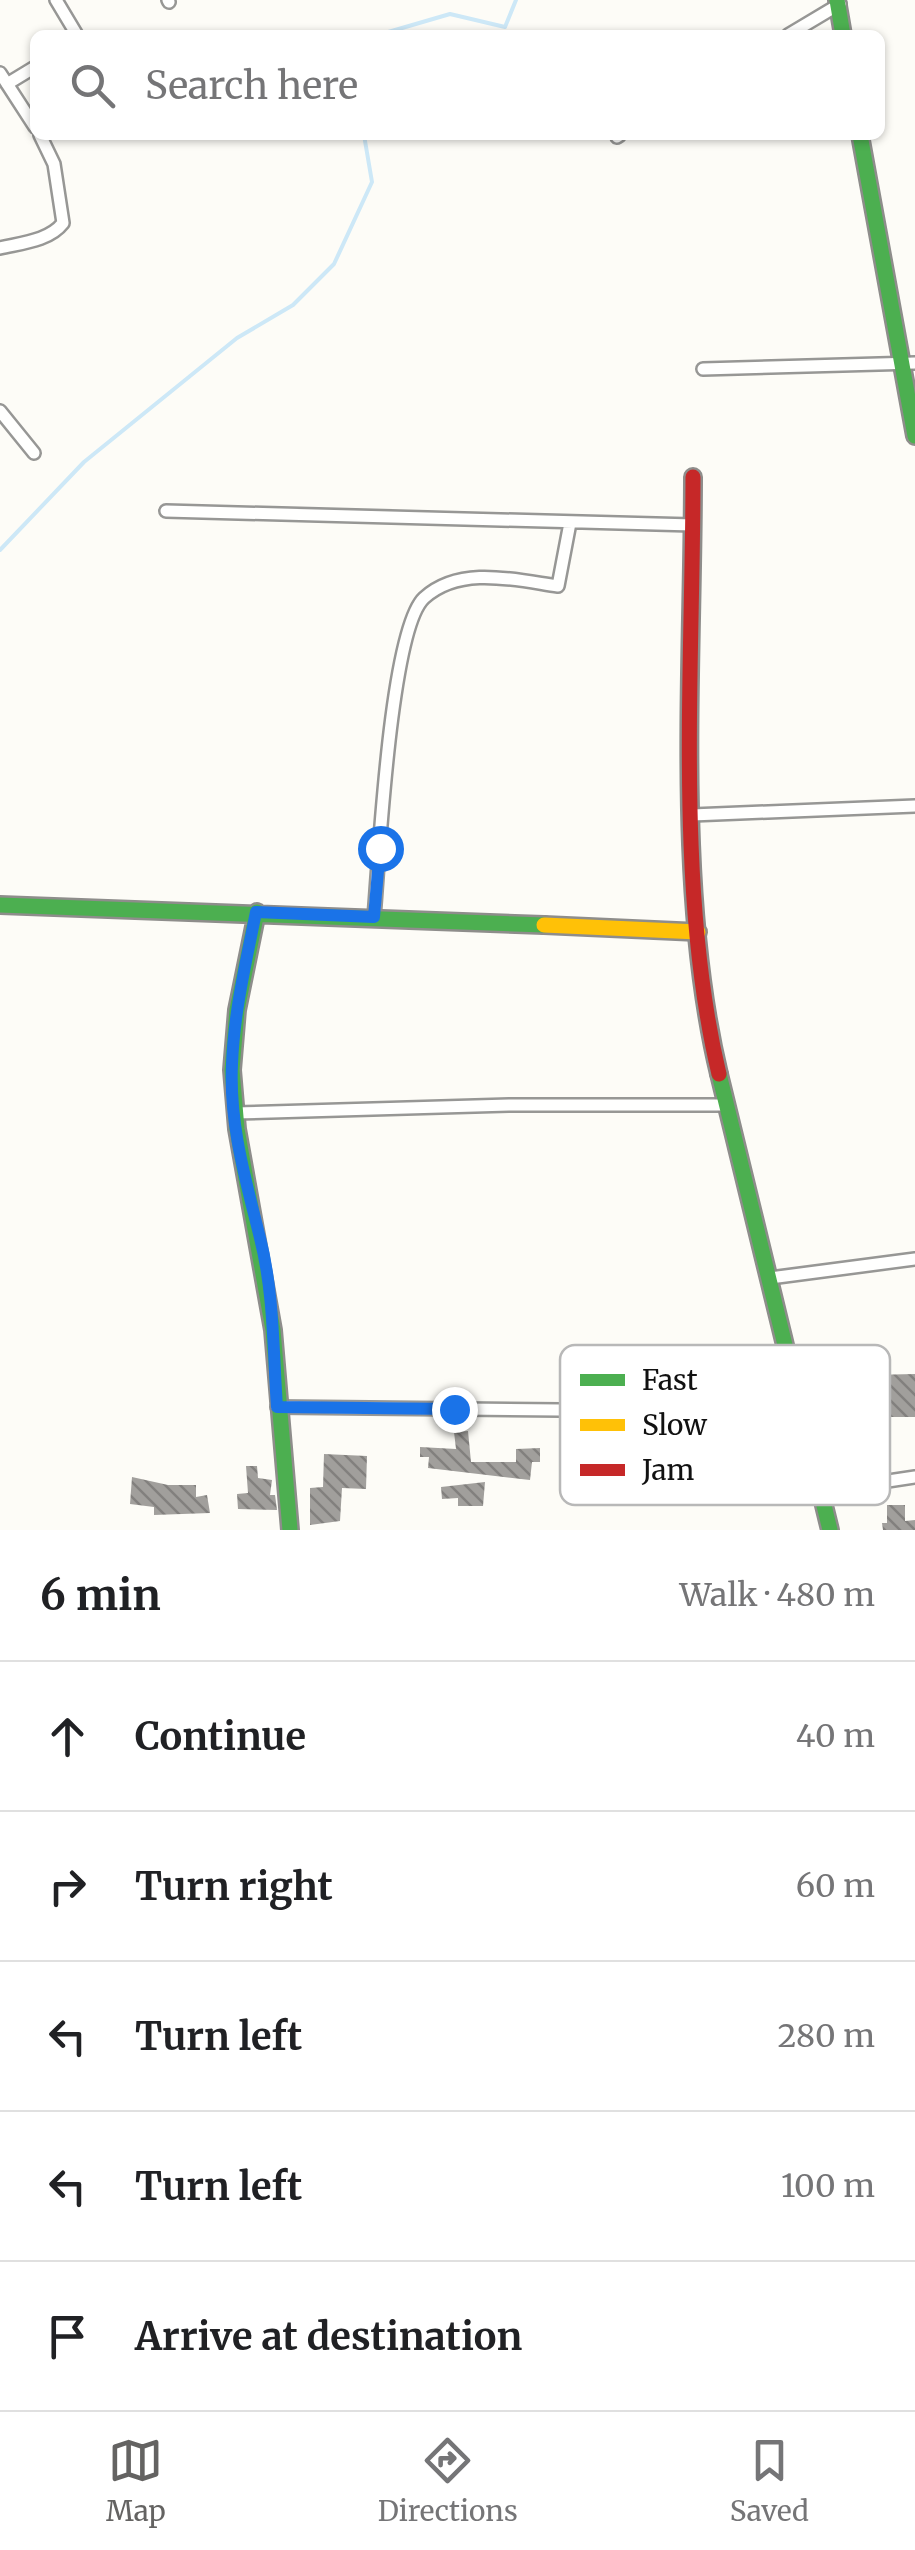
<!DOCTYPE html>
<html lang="en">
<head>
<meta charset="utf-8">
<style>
  body { margin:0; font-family:Merriweather,serif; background:#f6f6f6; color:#202124 }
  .stop { position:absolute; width:30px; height:30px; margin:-22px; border:8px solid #1a73e8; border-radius:50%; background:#fff }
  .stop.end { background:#1a73e8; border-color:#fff; box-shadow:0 2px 10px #0008 }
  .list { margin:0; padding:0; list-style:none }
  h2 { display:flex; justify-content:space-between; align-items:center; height:130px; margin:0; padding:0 40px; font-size:42px }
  h2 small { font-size:32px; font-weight:400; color:#757577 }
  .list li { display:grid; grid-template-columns:65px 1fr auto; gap:30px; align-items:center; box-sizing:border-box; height:150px; padding:0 40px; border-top:2px solid #e0e0e0 }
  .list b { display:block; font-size:38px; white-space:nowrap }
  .list em { font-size:32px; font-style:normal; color:#757577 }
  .icon { flex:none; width:55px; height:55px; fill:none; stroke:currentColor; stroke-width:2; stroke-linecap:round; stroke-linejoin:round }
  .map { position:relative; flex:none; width:915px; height:1530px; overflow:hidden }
  .search { position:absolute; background:#fff; box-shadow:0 2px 8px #0004; left:30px; right:30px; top:30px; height:110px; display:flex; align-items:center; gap:25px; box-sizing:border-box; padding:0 35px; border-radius:15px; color:#757577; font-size:38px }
  .sheet { height:880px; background:#fff }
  nav { display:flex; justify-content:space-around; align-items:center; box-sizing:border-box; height:140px; border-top:2px solid #e0e0e0; background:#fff; font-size:28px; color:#757577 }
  nav a { display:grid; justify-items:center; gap:5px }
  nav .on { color:#646362 }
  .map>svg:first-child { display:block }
</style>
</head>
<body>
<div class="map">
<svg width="915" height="1530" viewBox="0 0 915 1530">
  <defs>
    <pattern id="building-back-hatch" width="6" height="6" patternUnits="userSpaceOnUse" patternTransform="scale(2.5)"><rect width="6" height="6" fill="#a19f9c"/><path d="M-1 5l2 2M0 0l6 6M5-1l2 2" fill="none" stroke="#82807e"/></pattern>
  </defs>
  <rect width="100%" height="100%" fill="#fdfcf7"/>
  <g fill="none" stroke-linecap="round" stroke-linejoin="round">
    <path stroke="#cde8f7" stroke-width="4" d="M378 35 450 14 505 27 516 0
      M0 550 84 462 237 338 293 305 334 264 372 182 364 135"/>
  </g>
  <path fill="url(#building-back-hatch)" d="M869 1355 870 1375 915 1374V1417H855L852 1356Z
    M468 1431 471 1462H516V1449L540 1448V1462H532L530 1480 428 1468 429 1457H420V1447L456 1449 454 1432Z
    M324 1454 367 1456 366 1489 342 1488 340 1521 310 1525V1488L323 1487Z
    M246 1466H257L258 1478 272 1480 270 1495H275L277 1510 238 1509 237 1494 248 1493Z
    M132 1477 168 1485H196V1497L207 1495 210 1513 154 1515V1507L130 1504Z
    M485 1482 483 1506H458V1498L442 1499 441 1487Z
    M887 1505H905V1521L915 1520V1530H883L882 1523H887Z"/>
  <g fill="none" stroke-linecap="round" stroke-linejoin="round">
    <defs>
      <path id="street" d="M56 0 77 35
        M168 0 169 2
        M788 35 840 4
        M0 73 35 127
        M7 84 35 67
        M617 137 620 135
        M0 248C21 243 49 241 63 223L54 164 40 135
        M703 369 915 363
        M0 411 34 453
        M166 511 693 525
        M692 815 915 806
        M374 917C379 861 390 630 424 598 460 565 516 580 558 586L570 523
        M235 1113 509 1105H727
        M770 1278 915 1259
        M277 1407 561 1410 800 1400
        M822 1491 915 1477"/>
      <path id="fast" d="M837 0 843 35
        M860 135 915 436
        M0 905 544 925
        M257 912 237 1010 232 1070 237 1129 273 1330 290 1530
        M719 1074 830 1530"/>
      <path id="slow" d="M544 925 698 932"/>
      <path id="jam" d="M693 477C693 667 675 890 719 1074"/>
    </defs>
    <use href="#street" stroke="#979795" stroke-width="16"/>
    <use href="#fast" stroke="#8e8d8b" stroke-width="20"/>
    <use href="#slow" stroke="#8e8d8b" stroke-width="20"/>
    <use href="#jam" stroke="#8e8d8b" stroke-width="20"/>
    <use href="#street" stroke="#fffffe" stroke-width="11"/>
    <use href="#fast" stroke="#4caf50" stroke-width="15"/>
    <use href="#slow" stroke="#ffc107" stroke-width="15"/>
    <use href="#jam" stroke="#c62828" stroke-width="15"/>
  </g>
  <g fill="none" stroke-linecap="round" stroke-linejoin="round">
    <path stroke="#1a73e8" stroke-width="12" d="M380 848 374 917 256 912C246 962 234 1012 232 1064 229 1124 246 1181 260 1238 274 1292 273 1351 277 1407L454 1409"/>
  </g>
  <rect x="560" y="1345" width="330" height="160" rx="15" fill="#fff" stroke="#b8b8b8" stroke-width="2.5"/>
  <rect x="580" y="1374" width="45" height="12" fill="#4caf50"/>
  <rect x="580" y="1419" width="45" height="12" fill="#ffc107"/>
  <rect x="580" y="1464" width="45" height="12" fill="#c62828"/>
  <g font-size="28" fill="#111">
    <text x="642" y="1390">Fast</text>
    <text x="642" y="1435">Slow</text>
    <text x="642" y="1480">Jam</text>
  </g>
</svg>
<div class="stop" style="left:380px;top:848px"></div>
<div class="stop end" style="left:454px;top:1409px"></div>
<div class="search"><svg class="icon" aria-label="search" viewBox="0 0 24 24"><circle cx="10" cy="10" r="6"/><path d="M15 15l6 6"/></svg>Search here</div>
</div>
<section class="sheet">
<h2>6 min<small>Walk · 480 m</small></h2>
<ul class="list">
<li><svg class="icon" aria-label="ahead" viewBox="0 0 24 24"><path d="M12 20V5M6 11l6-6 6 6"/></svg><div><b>Continue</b></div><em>40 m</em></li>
<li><svg class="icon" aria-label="right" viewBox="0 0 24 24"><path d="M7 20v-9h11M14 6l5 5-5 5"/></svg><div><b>Turn right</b></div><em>60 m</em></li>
<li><svg class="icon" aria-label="left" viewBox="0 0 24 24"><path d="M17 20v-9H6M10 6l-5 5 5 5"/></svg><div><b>Turn left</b></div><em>280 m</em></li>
<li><svg class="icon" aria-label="left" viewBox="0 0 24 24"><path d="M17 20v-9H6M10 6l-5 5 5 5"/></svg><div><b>Turn left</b></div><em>100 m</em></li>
<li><svg class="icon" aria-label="arrive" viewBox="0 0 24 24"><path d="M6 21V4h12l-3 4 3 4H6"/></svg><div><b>Arrive at destination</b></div></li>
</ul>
</section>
<nav>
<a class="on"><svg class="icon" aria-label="map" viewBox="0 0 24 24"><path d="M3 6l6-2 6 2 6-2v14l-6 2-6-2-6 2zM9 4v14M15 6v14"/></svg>Map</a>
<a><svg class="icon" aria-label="directions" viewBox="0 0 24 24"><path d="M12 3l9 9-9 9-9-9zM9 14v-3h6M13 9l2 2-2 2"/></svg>Directions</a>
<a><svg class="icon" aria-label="saved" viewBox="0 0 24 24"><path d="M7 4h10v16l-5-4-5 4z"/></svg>Saved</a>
</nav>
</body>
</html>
